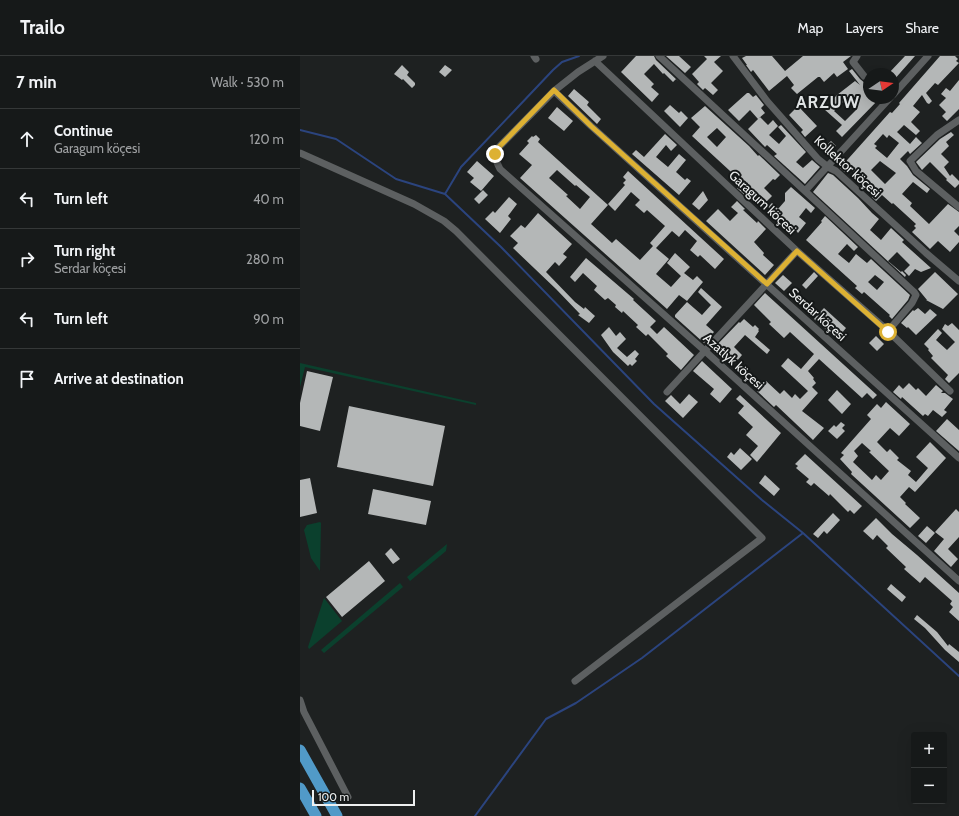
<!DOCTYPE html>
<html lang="en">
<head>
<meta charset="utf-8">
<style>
  body { margin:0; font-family:Cabin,sans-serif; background:#1f2222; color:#f1f3f6 }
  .controls { position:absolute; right:12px; bottom:12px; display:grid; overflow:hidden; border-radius:4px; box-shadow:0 4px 16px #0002 }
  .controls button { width:36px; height:36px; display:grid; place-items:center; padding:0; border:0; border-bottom:1px solid #353838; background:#161919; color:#f1f3f6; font:20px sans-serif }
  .compass { position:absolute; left:563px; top:12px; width:36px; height:36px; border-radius:50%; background:#161919; box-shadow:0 4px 16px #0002; rotate:77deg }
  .scale { position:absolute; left:12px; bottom:10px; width:103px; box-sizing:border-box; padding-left:4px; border:2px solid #eef0f0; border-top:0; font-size:11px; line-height:14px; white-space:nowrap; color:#eef0f0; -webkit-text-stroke:3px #151818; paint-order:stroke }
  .stop { position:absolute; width:12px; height:12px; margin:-9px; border:3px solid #ddb133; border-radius:50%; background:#fff }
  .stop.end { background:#ddb133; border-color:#fff; box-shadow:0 1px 4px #0008 }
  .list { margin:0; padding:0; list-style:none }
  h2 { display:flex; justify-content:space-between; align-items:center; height:52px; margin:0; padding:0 16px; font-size:17px }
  h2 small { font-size:13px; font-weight:400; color:#9ea0a2 }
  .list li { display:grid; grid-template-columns:26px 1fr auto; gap:12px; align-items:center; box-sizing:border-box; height:60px; padding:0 16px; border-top:1px solid #353838 }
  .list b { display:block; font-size:15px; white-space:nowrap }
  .list p { margin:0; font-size:13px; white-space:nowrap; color:#9ea0a2 }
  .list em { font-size:13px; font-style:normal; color:#9ea0a2 }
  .icon { flex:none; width:22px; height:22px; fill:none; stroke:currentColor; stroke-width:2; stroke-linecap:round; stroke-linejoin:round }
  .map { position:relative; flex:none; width:659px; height:760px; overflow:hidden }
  header { display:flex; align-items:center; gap:24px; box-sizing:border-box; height:56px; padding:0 20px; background:#161919; border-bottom:1px solid #353838 }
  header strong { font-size:19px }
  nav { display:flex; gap:22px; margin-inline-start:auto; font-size:14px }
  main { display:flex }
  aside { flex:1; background:#161919 }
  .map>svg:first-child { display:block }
</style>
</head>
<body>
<header>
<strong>Trailo</strong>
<nav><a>Map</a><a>Layers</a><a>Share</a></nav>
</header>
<main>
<aside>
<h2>7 min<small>Walk · 530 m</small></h2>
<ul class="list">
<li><svg class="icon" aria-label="ahead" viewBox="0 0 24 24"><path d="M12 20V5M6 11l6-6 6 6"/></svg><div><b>Continue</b><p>Garagum köçesi</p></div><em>120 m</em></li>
<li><svg class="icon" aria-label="left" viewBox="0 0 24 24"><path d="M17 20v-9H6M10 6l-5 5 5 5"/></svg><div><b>Turn left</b></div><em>40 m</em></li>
<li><svg class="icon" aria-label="right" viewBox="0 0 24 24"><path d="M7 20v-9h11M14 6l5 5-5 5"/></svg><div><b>Turn right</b><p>Serdar köçesi</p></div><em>280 m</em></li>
<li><svg class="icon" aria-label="left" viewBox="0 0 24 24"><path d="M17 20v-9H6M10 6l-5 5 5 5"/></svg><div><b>Turn left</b></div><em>90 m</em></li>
<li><svg class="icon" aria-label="arrive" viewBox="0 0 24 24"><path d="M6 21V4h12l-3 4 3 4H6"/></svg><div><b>Arrive at destination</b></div></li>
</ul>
</aside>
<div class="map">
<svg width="659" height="760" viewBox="0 0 659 760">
  <rect width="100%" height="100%" fill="#1e2121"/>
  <path fill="#0b402d" d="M0 307 176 347V349L5 311 0 331Z
    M20 466 21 467 20 515 11 502 4 474 7 469Z
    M147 488 146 495 110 525 107 521Z
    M100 527 103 531 24 597 21 594Z
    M24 542 42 565 9 593 8 591Z"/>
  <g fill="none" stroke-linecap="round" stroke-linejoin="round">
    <path stroke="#2b447e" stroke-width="2" d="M279 0 262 6 253 14 161 111 145 138 201 191 354 348 462 444 503 477 659 620
      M0 74 36 83 96 123 145 138
      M175 760 246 663 276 647 342 602 503 477"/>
  </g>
  <path fill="#b4b7b7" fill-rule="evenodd" d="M336 0H354L356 4 378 25 376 23 373 26 364 17 363 18 354 8 344 18 354 28 351 31 359 38 352 46 321 16Z
    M366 0H379L391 11 385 17Z
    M404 0H421L414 6 423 15 411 27 418 34 413 39 405 32 403 34 397 28 399 26 392 18 407 3Z
    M446 0H472L485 15 503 0H551L543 6 548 13 537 21 534 17 524 26 520 21H518L497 38 491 32 494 29 487 20 469 35 453 14 451 16 446 9H447L442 2Z
    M605 0H615L593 25V18H588Z
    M640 0H655L658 3 656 5 659 7 638 29 635 27 626 37 632 45 629 48 627 47 622 39 613 50 620 56 611 66 620 75 616 79 604 69 597 76 610 88 616 81 622 87 610 98 608 95 600 103 607 110 613 119 630 133 627 137 613 126 602 138 612 147 610 150 629 168 648 148 659 156V170L654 175 659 180V186L650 196 638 185 630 193 612 176 616 172 614 170 616 168 593 147 592 148 582 139 576 145 572 141 578 134 564 121 562 124 551 113 547 118 540 112 590 56 592 57 600 48 599 47ZM583 78 587 82 589 79 599 87 587 102 575 92 577 90 574 88ZM580 105 596 117 585 128 571 114Z
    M102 9 109 16 107 19 115 27V29L112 32 103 23 102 24 94 18Z
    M145 9 152 14 145 21 139 16Z
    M552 13 560 23 566 28 563 31 569 36V42H580L542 81 536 75 542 69 524 53 532 46 531 45 537 39 555 25 560 29 549 15ZM547 42 557 53 545 65 534 55Z
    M659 24V53L647 65 642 60 646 56 639 49 646 42 641 38 646 32 650 35Z
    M274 33 289 46 287 49 301 63 297 68 268 40Z
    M447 37H449L453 41 456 39 464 49 461 52 465 57 458 63 450 54 439 65 428 54Z
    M370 49 379 57 381 55 388 62 380 71 364 55Z
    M405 50 449 90 458 100 459 99 480 119 475 124 473 123 464 132 472 140 465 147 459 141 455 145 453 144 451 145 437 132 442 126 392 80 400 71 391 62ZM417 72 426 81 417 91 407 81Z
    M498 50 517 70 505 81 501 76 503 74 489 59Z
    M257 51 273 65 264 75 248 62Z
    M460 61 468 69 473 64 478 70 469 79 479 88 486 80 478 71 481 69 506 96 496 106 503 112 512 104 520 111 505 128 474 100 477 98 467 89 465 91 448 73Z
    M651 76 654 79 646 86 649 90 641 98 649 106 644 111 650 120 652 118 659 125V128L655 132 646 124 647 123 630 106 622 114 616 106 640 83Z
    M365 78 377 89 371 95 366 89 356 101 368 111 379 98 386 104 376 116 385 124 387 122 391 125 379 139 332 98 336 94 344 101Z
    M236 79 240 83 238 86 308 149 291 168 312 187 316 183 340 204 353 190 350 187 365 170 347 154 344 157 335 149 340 144 331 136 315 155 308 148 325 129 323 127 326 124 323 121 328 115 424 203 415 213 400 199 398 201 390 194 397 185 385 174 379 181 372 175 356 192 369 203 356 218 371 231 381 220 367 207 375 197 390 211 384 217 393 224 397 220 403 226 387 245 379 239 367 253 220 122 232 109 219 98 229 87 227 85 232 80 233 81ZM257 114 275 130 276 129 290 141 280 153 266 140 268 139 249 122Z
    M531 85 536 90 528 98 523 93Z
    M177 105 194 120 181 135 170 126 174 122 167 116Z
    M528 117 533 119 558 142 572 157 579 163 570 174 581 184 591 172 604 184 602 186 631 212 621 216 615 213 609 220 604 215 610 209 597 196 588 205 601 216 602 215 606 219 605 221 513 136Z
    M491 131 515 152 511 157 506 152 499 161 506 167 498 177 495 173 492 177 483 170 485 168 468 151 472 147 478 153 485 145V137Z
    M183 134 188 139 179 148 174 143Z
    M403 135 408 144 399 154 392 148Z
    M209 141 217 148 208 160 211 163 200 177 185 163 193 155 195 157Z
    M437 145 445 153 443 154 457 167 458 165 466 173 454 186 464 197 463 199 474 209 465 219 406 165 418 153 430 165 438 157 431 151Z
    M238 157 272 188 263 198 267 201 259 210 255 206 246 216 275 246 284 253 285 251 295 260 289 267 278 259 280 258 256 233 213 192 218 187 210 180 221 169 225 172Z
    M525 160 558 191 554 195 547 188 538 198 549 207 556 198 567 207 571 203 610 239 608 244 592 263 589 260 590 259 564 236 562 238 555 232 557 230 506 184 522 166 521 165ZM575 219 584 226 577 234 568 226Z
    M286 202 334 243 333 244 356 265 350 271 357 278 364 271 394 299 381 314 366 300 368 298 348 278 346 280 336 271 338 269 323 255 322 257 315 251 316 249 308 242 305 244 294 234 297 230 283 217 275 226 270 221Z
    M514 216 518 220 506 233 502 229Z
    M635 216 658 238 643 253 626 244H627L618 233Z
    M483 219 492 227 484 235 475 227Z
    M401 232 422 251 406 269 414 276 404 287 375 261V259L387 246 402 259 411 249 398 236Z
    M465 237 577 339 573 343 567 337 562 342 519 303 508 315 514 322 513 323 516 327 512 331 518 337 502 355 524 372 513 384 476 349 474 351 457 335 466 325 480 338 484 334 492 342 495 338 500 343 508 335 481 310 488 302 501 313 514 298 490 276 484 282 469 268 471 266 454 249Z
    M524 252 546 272 537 283 514 263Z
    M618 252 625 258 630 253 637 259 616 279 608 271 607 272 601 267 613 254 614 255Z
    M444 263 453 271 455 269 459 273 458 274 459 275 455 281 470 294 467 298 445 279 434 291 442 299 436 306 427 298 422 303 412 294 439 266 440 267Z
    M652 267 659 274V317L649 327 645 323 648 319 631 302 633 300 628 294 629 293 624 288 638 273 642 277 636 284 647 294 655 286 642 273 645 268 648 270Z
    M309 271 316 280 320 276 326 283 317 292 327 301 335 294 339 298 335 303 337 305 332 310 330 308 328 310 313 296 301 279Z
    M576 280 584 288 577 295 569 287Z
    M402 305 432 333 420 347 410 338 414 333 393 315Z
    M7 315 33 321 20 375 0 370V347Z
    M609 327 616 334 618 332 626 340 636 329 643 335 641 337H645L653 343 644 354 647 356 642 361 633 354 628 360 625 358 623 360 602 341 601 343 593 336 599 329 603 333Z
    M537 334 551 348 542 358 528 344Z
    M389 338 398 346 383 362 365 345 371 339 380 348Z
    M440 339 481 377 457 406 450 399 458 390 446 379 453 371 438 357 444 350 436 343Z
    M586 346 610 368 599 380 590 372 577 386 587 396 590 393 599 402 597 404 611 415 608 419 616 426 628 412 616 401 630 386 646 402 615 436 609 431 600 441 606 447 605 448 620 462 610 472 551 418 552 416 540 403 544 399 541 397 571 363 567 359 577 348 581 352ZM562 387 571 395 569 396 589 415 581 424 576 419 572 424 553 406 558 400 554 395Z
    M49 350 145 370 133 430 37 411Z
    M647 363 659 374V395L636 375Z
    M541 366 545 369 542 372 545 375 537 383 528 375 534 369 536 371Z
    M440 392 452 403 441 414 427 401 431 396 434 399Z
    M505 398 562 450 554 458 550 454 548 456 530 438 529 440 514 427 511 430 506 426 509 423 496 412 498 410 495 408Z
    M465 419 480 433 474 440 459 427Z
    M10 422 17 457 0 461V424Z
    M73 433 131 445 126 469 68 458Z
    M656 453 659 456V481L648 493 658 503 651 511 634 495 644 483 635 476Z
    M533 457 540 464 527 478 524 475 518 482 513 478Z
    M576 462 592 478 617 499 659 537V565L649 556 653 551 650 548 652 545 625 521 620 527 604 513 606 511 586 492 588 490 577 479 573 484 563 475Z
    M627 470 635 477 626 487 618 480Z
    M91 492 100 503 93 508 85 498Z
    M69 505 85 525 42 561 26 541Z
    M591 528 606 541 602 546 587 533Z
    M617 559 637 576 648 590 649 588 659 596V606L645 594 625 572 614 563Z"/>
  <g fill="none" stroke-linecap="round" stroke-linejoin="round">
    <path stroke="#5d6061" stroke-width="7" d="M234 0 236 3
      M303 0 278 16 254 35 197 93C194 101 196 105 200 113L405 295 659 525
      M359 0 614 236 616 239 612 247 588 275
      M433 0 467 45 518 103 528 111 536 115 626 197 659 225
      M557 0 553 6 564 20
      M295 5 497 195 588 275 650 335
      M254 35 291 70 659 402
      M593 39 628 0
      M659 64 637 79 610 105 616 115 659 151
      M0 97 114 148 144 165 156 175 462 482 275 625
      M505 135 590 42
      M367 336 497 195
      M0 644 4 656 48 741"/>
    <path stroke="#519ac8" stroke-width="11" d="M0 694 37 760
      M0 732 16 760"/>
  </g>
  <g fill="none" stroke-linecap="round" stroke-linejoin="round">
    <path stroke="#ddb133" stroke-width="5" d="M195 98 197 93 254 34 291 70 467 228 497 195 588 276"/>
  </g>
  <g text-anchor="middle" stroke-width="4" stroke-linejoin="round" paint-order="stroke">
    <g font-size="13" fill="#eef0f0" stroke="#151818">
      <text transform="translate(548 110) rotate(42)" y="5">Kollektor köçesi</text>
      <text transform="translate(463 146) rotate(43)" y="5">Garagum köçesi</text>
      <text transform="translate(518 258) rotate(42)" y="5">Serdar köçesi</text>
      <text transform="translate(434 305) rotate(42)" y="5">Azatlyk köçesi</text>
    </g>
    <g font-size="17" font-weight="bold" letter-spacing="1" fill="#e0e4e5" stroke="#151818">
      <text x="528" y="52">ARZUW</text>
    </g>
  </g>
</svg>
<div class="controls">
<button>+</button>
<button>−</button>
</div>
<svg class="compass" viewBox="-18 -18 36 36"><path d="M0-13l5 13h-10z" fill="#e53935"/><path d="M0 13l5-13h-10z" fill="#9ea0a2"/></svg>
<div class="scale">100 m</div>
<div class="stop" style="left:588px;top:276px"></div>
<div class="stop end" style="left:195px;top:98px"></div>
</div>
</main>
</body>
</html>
